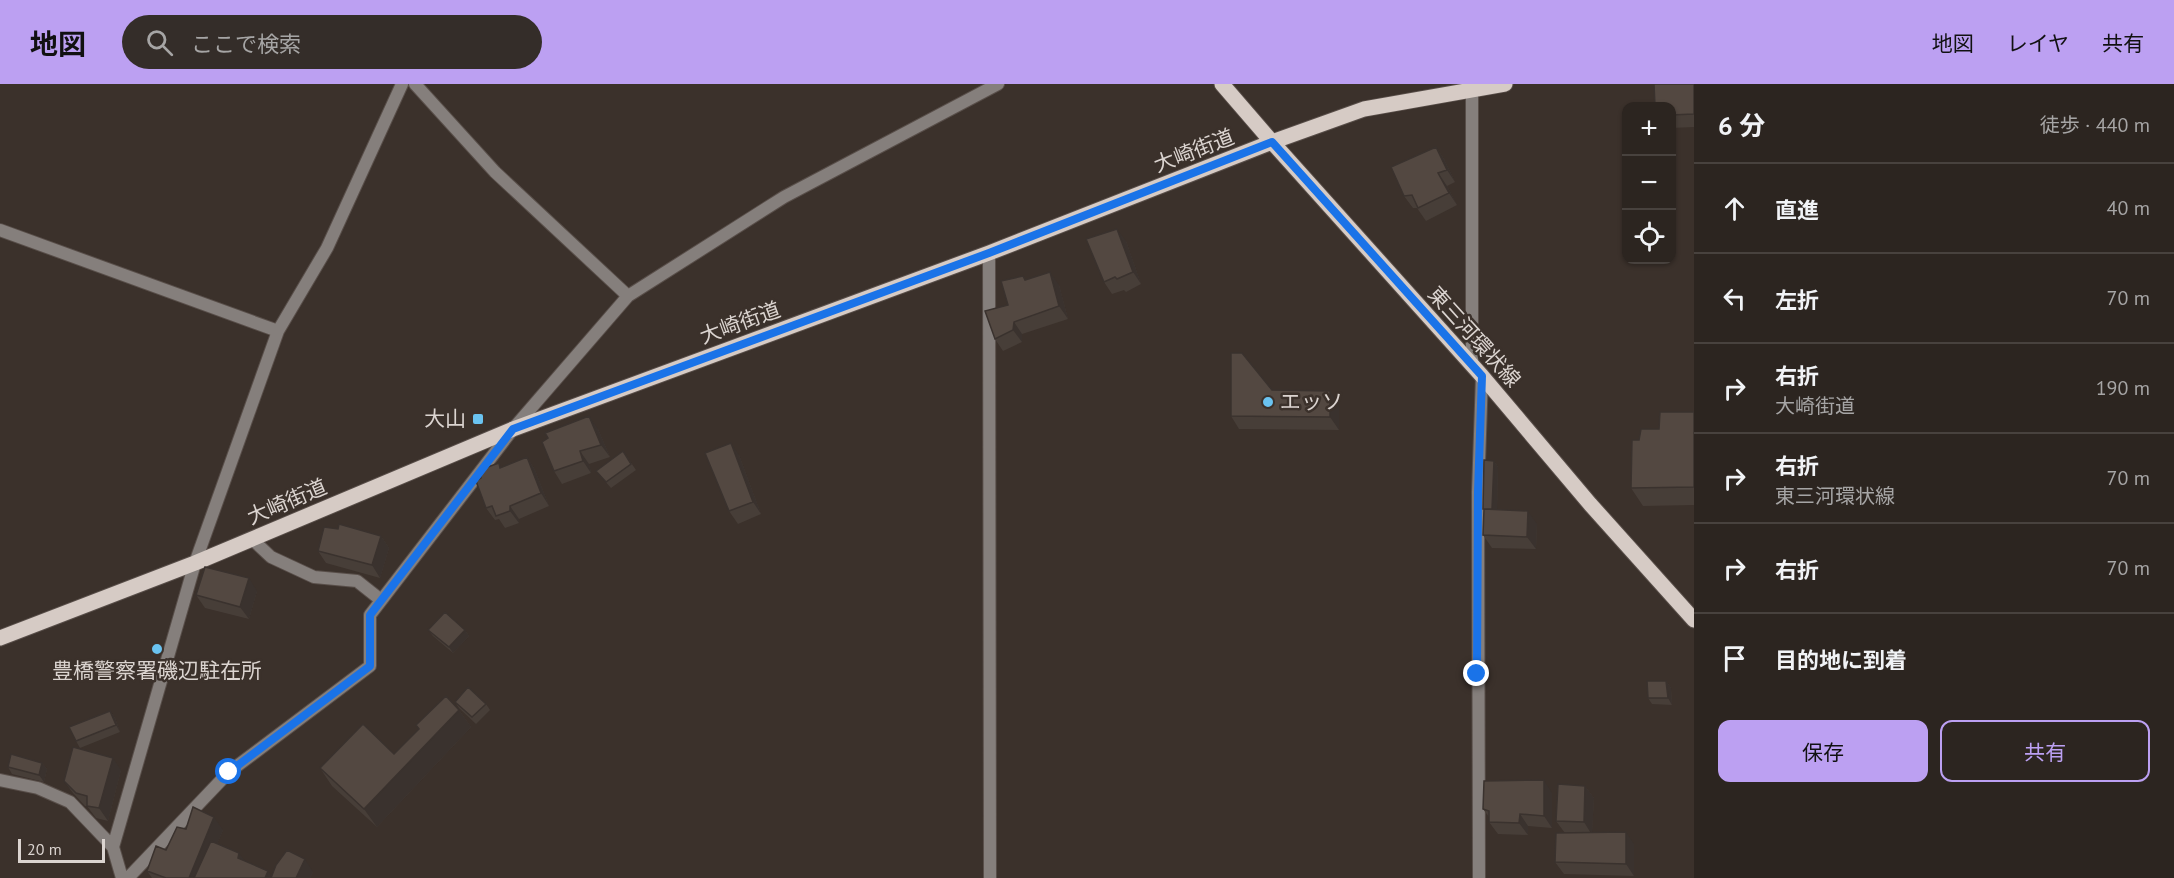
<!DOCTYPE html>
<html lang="ja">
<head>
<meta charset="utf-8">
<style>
  body { margin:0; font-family:"PT Sans","Noto Sans JP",sans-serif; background:#342d29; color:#f1f3f6 }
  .controls { position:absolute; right:18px; top:18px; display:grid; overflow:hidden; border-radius:12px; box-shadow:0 2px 4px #0004 }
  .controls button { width:54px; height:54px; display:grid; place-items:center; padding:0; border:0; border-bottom:2px solid #48423e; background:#2c2520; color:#f1f3f6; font:30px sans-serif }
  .scale { position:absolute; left:18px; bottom:15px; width:87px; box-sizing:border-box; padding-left:6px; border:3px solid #dbd4d0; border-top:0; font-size:16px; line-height:21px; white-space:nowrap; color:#dbd4d0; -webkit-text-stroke:4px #3b312b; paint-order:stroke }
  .stop { position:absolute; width:18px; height:18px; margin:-14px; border:4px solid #1a73e8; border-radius:50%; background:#fff }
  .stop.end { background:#1a73e8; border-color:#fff; box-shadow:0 2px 6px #0008 }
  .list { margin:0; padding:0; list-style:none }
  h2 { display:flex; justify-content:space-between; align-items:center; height:78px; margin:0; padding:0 24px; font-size:26px }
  h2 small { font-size:20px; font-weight:400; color:#a6a5a5 }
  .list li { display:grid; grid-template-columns:39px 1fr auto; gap:18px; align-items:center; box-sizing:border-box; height:90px; padding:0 24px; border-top:2px solid #48423e }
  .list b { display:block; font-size:22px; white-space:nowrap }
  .list p { margin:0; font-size:20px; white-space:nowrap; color:#a6a5a5 }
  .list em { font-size:20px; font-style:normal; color:#a6a5a5 }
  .actions { display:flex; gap:12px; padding:18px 24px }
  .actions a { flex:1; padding:14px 0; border:2px solid #bca0f2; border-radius:12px; text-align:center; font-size:21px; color:#bca0f2 }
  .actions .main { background:#bca0f2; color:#111 }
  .icon { flex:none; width:33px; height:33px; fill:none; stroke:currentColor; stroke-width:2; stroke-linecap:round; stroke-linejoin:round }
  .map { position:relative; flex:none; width:1694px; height:794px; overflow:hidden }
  header { display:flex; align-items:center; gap:36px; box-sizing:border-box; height:84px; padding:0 30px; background:#bca0f2; color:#111 }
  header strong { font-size:28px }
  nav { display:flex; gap:33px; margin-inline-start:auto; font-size:21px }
  .search { width:420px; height:54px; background:#342d29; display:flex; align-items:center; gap:15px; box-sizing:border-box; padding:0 21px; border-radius:33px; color:#a6a5a5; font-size:22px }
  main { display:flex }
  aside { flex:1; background:#2c2520 }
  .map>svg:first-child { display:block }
</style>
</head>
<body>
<header>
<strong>地図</strong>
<div class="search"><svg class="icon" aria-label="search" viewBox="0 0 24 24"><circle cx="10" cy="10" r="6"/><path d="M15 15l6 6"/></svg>ここで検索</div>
<nav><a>地図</a><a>レイヤ</a><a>共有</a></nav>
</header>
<main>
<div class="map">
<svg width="1694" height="794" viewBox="0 0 1694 794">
  <rect width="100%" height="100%" fill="#3b312b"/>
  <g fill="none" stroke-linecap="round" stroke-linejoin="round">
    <defs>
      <path id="street" d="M415 0 495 88 628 212
        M0 146 278 247
        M989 169 990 794
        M1472 281V0
        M252 455 271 473 314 493 357 497 381 516
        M0 696 38 704 70 718 113 763
        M122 794 113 763 195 479 278 247 327 164 402 0
        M128 794 229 688 370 582V531L513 345 628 212 784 113 998 0
        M1479 794 1478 408 1482 292"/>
      <path id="primary" d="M1222 0 1272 58 1482 292 1590 420 1694 536
        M0 554 195 479 513 345 989 169 1272 58 1364 25 1505 0"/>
    </defs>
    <use href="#street" stroke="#584e49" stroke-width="14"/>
    <use href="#primary" stroke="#584e49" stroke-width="17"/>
    <use href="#street" stroke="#857f7c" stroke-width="12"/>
    <use href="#primary" stroke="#d6cbc5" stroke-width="15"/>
  </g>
  <path fill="#473e38" d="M1694 0V43L1671 44V22Z
    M1436 63 1444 75 1455 98 1447 102 1457 121 1426 137 1417 124H1413L1404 112Z
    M1126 157 1141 200 1126 208 1124 206 1112 210 1104 198Z
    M1023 192 1026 196 1059 201 1068 235 1022 250V258L1003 267 995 255 1008 221Z
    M1339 320V346L1239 345 1231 332Z
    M1694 328V421L1643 422 1631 404 1659 345Z
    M598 345 610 373 589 380 591 389 562 400 554 387Z
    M623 367 636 386 611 404 596 387Z
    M739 371 761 430 738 440 729 427Z
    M527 373 535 386 549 422 519 435V439L505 444 499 435 495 436 486 424 502 383Z
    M1494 377 1498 383 1497 425 1537 440 1536 465 1492 464 1483 451Z
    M338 445 381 452 389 464 380 494 326 479 318 467Z
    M257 507 249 535 205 524 196 511Z
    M428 546H465L469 552 453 569 433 552Z
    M1666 597 1671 604 1672 621 1652 620 1648 614Z
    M455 618 486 620 490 626 476 640 459 624Z
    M459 626 471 643 377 743 332 702 320 684 394 670Z
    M110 627 115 634 120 648 80 664 76 657Z
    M42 679 47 685 44 698 12 690 8 683Z
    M121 686 108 737 96 734 87 722H85L73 709 64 697Z
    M1585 702 1594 714 1592 748 1634 760V792L1564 790 1555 778 1565 749 1556 737Z
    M1552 709V744L1528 742V751L1498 750 1489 738V733L1483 725Z
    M186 745 223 746 217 760 245 777 272 792 313 788 310 794H152L147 787Z"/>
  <path fill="#3a322e" d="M1436 63 1444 75 1455 98 1447 86Z
    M1438 89 1447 102 1457 121 1449 109Z
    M1117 145 1126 157 1141 200 1133 188Z
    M1050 188 1059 201 1068 235 1059 222Z
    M1014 238 1022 250V258L1013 246Z
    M1330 307 1339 320V346L1330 333Z
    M589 332 598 345 610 373 601 361Z
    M731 359 739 371 761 430 753 418Z
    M580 367 589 380 591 389 583 377Z
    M527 373 535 386 549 422 541 409Z
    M1494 377 1498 383 1497 432 1492 425Z
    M510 422 519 435V439L510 427Z
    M1528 427 1537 440 1536 465 1527 453Z
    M381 452 389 464 380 494 372 481Z
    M249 494 257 507 249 535 240 523Z
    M465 546 469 552 453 569 449 563Z
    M1666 597 1671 604 1672 621 1668 614Z
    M459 626 471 643 377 743 364 725Z
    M110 627 115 634 120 648 116 641Z
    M113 674 121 686 108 737 99 724Z
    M42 679 47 685 44 698 39 691Z
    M1544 696 1552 709V744L1544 732Z
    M1585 702 1594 714 1592 751 1584 738Z
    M1520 730 1528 742V751L1519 739Z
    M214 733 223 746 203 794H189Z
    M1626 748 1634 760V792L1626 780Z
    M239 769 248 781 238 774Z
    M305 775 313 788 310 794H296Z
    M268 787 273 794H265Z"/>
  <path fill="#534841" stroke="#3a322e" stroke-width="1.5" d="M1654 0H1694V30L1671 31V22H1655Z
    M1436 63 1447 86 1438 89 1449 109 1418 124 1412 111 1404 112 1391 83Z
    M1117 145 1133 188 1117 195 1115 193 1104 198 1086 155Z
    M1050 188 1059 222 1014 238 1013 246 995 255 985 227 1008 221 1001 197 1023 192 1025 196Z
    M1231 269H1242L1272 306 1330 307V333L1231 332Z
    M1660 328H1694V403L1631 404 1632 356H1639L1641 345H1659Z
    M589 332 601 361 580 367 583 377 554 387 542 358 548 354 545 349Z
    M731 359 753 418 729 427 705 369Z
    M623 367 631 380 606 398 596 387Z
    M527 373 541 409 510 422V427L496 432 492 422 486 424 476 397 481 394 479 386 499 379 500 384Z
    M1484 376 1494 377 1492 425H1483Z
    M1484 425 1528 427 1527 453 1483 451Z
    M339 440 381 452 372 481 318 467 324 443 338 445Z
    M205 483 249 494 240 523 196 511Z
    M445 528 465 546 449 563 428 546Z
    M1647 597H1666L1668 614H1648Z
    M468 603 486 620 472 633 455 618Z
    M446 612 459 626 364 725 320 684 363 640 394 670 419 645 416 641Z
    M110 627 116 641 76 657 69 643Z
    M73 663 113 674 99 724 87 722V712L76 709 64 697Z
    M11 670 42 679 39 691 8 683Z
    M1544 696V732L1520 730 1519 739 1489 738V727L1483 725 1484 697Z
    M1558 700 1585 702 1584 738 1556 737Z
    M193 723 214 733 189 794H166L147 787 156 762 166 766 177 743 186 745Z
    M1626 748V780L1555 778 1556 749Z
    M211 757 239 769 238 774 268 787 265 794H194Z
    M287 766 305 775 296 794H271L276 781Z"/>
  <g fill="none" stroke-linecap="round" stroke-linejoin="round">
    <path stroke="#1a73e8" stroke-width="8" d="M229 688 370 582V531L513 345 989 169 1272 58 1482 292 1478 408 1477 590"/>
  </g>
  <g fill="#6ac3f1" stroke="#3b312b" stroke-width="2">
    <circle cx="1268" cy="318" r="6"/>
    <rect x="472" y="329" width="12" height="12" rx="3"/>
    <circle cx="157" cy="565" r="6"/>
  </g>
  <g text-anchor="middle" stroke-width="5" stroke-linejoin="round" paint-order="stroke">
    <g font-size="21" fill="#dbd4d0" stroke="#3b312b">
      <text transform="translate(1194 67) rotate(-21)" y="7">大崎街道</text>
      <text transform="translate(740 239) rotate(-20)" y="7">大崎街道</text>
      <text transform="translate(1474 253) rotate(48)" y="7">東三河環状線</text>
      <text transform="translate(287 418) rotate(-23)" y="7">大崎街道</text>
    </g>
    <g font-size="21" fill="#dbd4d0" stroke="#3b312b" text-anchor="start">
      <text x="1280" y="325">エッソ</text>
      <text x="466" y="342" text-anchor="end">大山</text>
      <text x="157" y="594" text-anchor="middle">豊橋警察署磯辺駐在所</text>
    </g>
  </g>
</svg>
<div class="controls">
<button>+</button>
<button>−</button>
<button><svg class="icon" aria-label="locate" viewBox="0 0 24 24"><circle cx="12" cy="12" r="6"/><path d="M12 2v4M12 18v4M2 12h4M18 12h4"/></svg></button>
</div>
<div class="scale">20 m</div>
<div class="stop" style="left:229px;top:688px"></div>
<div class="stop end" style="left:1477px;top:590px"></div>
</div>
<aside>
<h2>6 分<small>徒歩 · 440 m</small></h2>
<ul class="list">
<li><svg class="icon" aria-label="ahead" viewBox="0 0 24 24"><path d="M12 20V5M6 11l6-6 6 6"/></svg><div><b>直進</b></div><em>40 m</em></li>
<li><svg class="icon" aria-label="left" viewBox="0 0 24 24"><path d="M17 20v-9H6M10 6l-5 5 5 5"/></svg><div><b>左折</b></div><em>70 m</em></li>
<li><svg class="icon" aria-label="right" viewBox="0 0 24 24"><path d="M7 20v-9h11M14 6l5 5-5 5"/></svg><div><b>右折</b><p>大崎街道</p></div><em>190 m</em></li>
<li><svg class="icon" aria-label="right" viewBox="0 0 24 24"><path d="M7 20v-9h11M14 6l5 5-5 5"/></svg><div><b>右折</b><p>東三河環状線</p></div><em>70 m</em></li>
<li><svg class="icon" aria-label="right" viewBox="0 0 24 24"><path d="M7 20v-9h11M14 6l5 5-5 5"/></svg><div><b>右折</b></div><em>70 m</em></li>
<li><svg class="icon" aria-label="arrive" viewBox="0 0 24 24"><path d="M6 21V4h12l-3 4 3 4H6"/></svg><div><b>目的地に到着</b></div></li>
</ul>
<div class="actions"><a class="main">保存</a><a>共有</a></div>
</aside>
</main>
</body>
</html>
